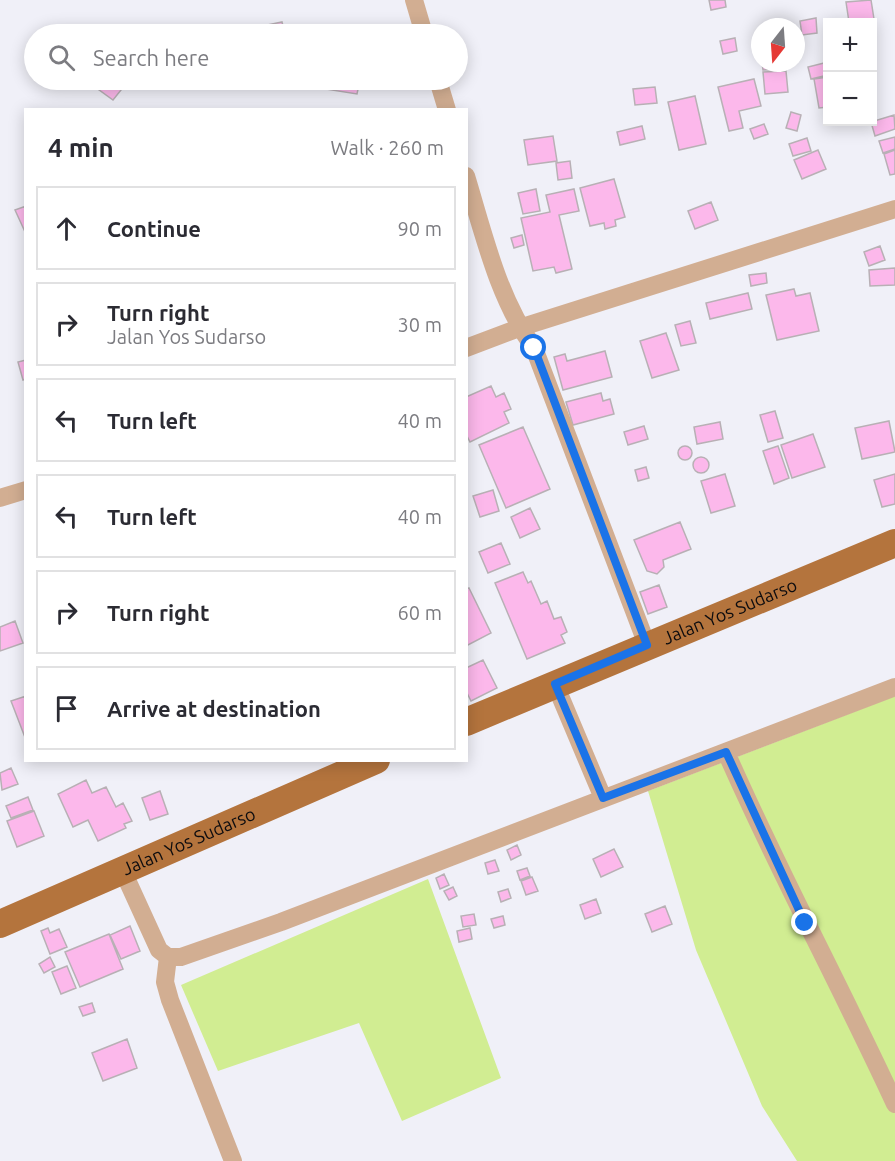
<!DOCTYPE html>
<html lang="en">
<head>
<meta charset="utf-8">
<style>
  body { margin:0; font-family:Ubuntu,sans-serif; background:#f7f7f7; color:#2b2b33 }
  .controls { position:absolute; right:18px; top:18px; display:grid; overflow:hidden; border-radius:0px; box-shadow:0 3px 15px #0003 }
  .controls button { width:54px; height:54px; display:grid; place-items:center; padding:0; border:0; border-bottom:2px solid #e1e1e2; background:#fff; color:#2b2b33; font:30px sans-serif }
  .compass { position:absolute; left:751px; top:18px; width:54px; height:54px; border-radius:50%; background:#fff; box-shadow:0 3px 15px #0003; rotate:197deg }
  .stop { position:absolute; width:18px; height:18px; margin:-14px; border:4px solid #1a73e8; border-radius:50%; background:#fff }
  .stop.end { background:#1a73e8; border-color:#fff; box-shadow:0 2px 6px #0008 }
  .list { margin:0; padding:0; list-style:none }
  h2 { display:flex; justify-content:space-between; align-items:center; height:78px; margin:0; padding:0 24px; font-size:26px }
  h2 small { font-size:20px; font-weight:400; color:#7c7c81 }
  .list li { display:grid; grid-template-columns:39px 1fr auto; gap:18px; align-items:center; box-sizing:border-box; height:84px; margin:0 12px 12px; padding:0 12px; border:2px solid #e1e1e2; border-radius:0px }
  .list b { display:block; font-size:22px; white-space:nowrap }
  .list p { margin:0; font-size:20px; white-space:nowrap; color:#7c7c81 }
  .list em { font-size:20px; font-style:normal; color:#7c7c81 }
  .icon { flex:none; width:33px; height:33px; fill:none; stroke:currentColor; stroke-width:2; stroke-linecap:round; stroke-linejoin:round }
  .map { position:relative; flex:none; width:895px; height:1161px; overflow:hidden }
  .search { position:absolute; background:#fff; box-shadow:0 3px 15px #0003; left:24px; top:24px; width:444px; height:66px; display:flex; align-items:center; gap:15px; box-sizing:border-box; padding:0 21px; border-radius:33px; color:#7c7c81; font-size:22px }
  .panel { position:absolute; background:#fff; box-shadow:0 3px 15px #0003; left:24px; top:108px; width:444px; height:654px; border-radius:0px }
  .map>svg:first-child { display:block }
</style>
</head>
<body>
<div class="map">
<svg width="895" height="1161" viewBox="0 0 895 1161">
  <rect width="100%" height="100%" fill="#f0f0f8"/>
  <path fill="#d1ed92" d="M895 696V1161H797L762 1106 696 950 648 791Z
    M428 879 501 1078 402 1121 359 1023 218 1071 181 985Z"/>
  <path fill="#fcb8eb" stroke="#b8b0b5" stroke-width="1.5" d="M709 0H725L726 7 711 10Z
    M871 0 874 19 849 22 846 2Z
    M816 18 817 33 802 35 800 21Z
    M282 22 285 34H266H269L267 25Z
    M735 38 737 51 723 54 720 41Z
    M828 62V75L811 79 808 67Z
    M762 63H786V69L763 70Z
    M786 71 788 92 765 94 763 72Z
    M828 77V107L819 108 814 79Z
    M754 79 761 106 739 111 743 128 729 131 718 87Z
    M94 80H129L113 100 91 84Z
    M321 80H360L357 94 319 88Z
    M655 87 657 103 635 105 633 89Z
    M695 96 706 144 679 150 668 102Z
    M791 112 801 115 797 131 786 128Z
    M894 115 895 129 875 136 871 122Z
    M764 124 768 134 754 139 750 129Z
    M642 126 645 139 620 145 617 132Z
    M553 136 557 161 528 165 524 140Z
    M895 137V149L883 153 879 141Z
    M807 138 811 151 793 156 789 144Z
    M818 150 826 169 802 179 794 160Z
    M895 150V174L890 175 884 154Z
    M570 161 572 178 558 180 556 163Z
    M614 179 625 217 615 220 616 226 605 229 604 223 590 226 580 188Z
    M536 189 540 211 523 214 518 193Z
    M574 189 579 211 559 215 572 269 556 273 554 267 533 271 521 218 550 212 546 195Z
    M711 202 718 220 695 229 688 211Z
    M26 206V234L15 210Z
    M522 235 524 245 514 248 511 238Z
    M880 246 885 260 869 266 864 252Z
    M895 268V285L870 286 869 270Z
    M766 273 767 283 751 286 749 275Z
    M794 289 796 296 810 293 819 331 777 340 766 295Z
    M748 293 752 309 710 319 706 303Z
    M690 321 696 343 681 346 675 325Z
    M666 333 679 370 652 378 640 341Z
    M605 351 612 377 563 390 554 357 565 354 567 361Z
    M26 360V379L23 380 18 362Z
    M491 386 496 397 504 393 511 409 504 412 509 423 470 442 466 434V397Z
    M601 393 603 401 610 399 614 414 573 425 566 402Z
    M775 411 783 438 768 442 760 415Z
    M889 421 895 452 862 459 855 428Z
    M720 422 723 439 697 444 694 427Z
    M644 426 648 439 628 445 624 432Z
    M523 427 550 489 506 508 479 445Z
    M813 434 825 467 792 478 781 445Z
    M678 453a7 7 0 1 1 14 0a7 7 0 1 1-14 0Z
    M778 446 789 478 774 484 763 451Z
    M693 465a8 8 0 1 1 16 0a8 8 0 1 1-16 0Z
    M646 467 649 478 638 481 635 470Z
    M725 474 735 506 711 513 701 481Z
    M895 474V504L882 507 874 480Z
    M493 490 499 511 480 517 473 496Z
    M530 508 540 529 520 538 511 517Z
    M680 522 691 549 663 560 664 567 657 574 647 571 634 540Z
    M501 543 510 564 488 573 479 552Z
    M523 572 528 583 531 581 541 604 547 601 554 619 561 617 567 632 561 635 565 643 527 659 495 583Z
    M659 585 667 607 648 614 640 592Z
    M469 588 491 633 466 646V589Z
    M15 621 23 643 0 651V627Z
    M483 660 497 688 471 701 466 691V668Z
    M26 696V740L11 701Z
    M11 768 18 784 2 790 0 773Z
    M86 780 92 793 106 787 116 807 123 803 132 821 124 824 126 828 98 841 88 820 73 827 58 794Z
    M160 791 168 814 150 820 142 798Z
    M28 797 33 810 11 818 6 806Z
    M34 811 44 836 17 847 7 821Z
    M517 845 521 855 511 860 507 850Z
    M614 849 623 867 601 877 593 859Z
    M495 860 499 871 488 874 485 863Z
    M527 868 530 876 520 880 517 871Z
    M444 874 449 885 440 889 436 878Z
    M532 877 538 891 526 895 521 881Z
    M453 887 457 896 449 900 444 891Z
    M508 889 511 898 501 902 498 892Z
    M596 899 601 913 585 919 580 905Z
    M665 906 672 924 652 932 645 914Z
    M474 914 476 925 463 927 461 916Z
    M503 916 505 925 494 928 491 919Z
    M130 926 140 951 121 959 110 935Z
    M48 928 50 933 59 929 67 947 50 954 41 931Z
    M470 928 472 939 459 942 457 931Z
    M109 934 123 969 80 987 65 952Z
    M50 957 55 967 44 973 39 964Z
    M67 966 76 988 61 994 52 972Z
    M92 1003 95 1012 83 1016 79 1007Z
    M127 1039 137 1068 103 1081 92 1053Z"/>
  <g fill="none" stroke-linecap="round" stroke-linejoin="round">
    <path stroke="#d2ae92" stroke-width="18" d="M414 0 424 34
      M438 80 447 110
      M466 176C484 235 498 298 534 348L647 645
      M466 348 519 328 895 209
      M0 498 26 490
      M555 684 603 798
      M726 752C778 871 840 985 895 1104
      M122 869 159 950 168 957H181L281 922 895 687
      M168 957 165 982 170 1000 233 1161"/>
    <g stroke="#b4743d" stroke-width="28">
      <path id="s1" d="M466 722 895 543"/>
      <path id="s2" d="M0 924 376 760"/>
    </g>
  </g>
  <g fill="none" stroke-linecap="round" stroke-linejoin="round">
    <path stroke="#1a73e8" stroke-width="8" d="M534 348 647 645 555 684 603 798 726 752 805 923"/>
  </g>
  <g text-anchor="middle" stroke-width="6" stroke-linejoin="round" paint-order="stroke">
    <g font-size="18" fill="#0c0c0f" stroke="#fefefe">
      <text dy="6" stroke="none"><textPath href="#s1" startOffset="286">Jalan Yos Sudarso</textPath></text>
      <text dy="6" stroke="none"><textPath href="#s2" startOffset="206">Jalan Yos Sudarso</textPath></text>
    </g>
  </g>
</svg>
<div class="controls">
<button>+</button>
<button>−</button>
</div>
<svg class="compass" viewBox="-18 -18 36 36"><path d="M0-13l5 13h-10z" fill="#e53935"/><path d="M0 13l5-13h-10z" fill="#7c7c81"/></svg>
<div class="stop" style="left:534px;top:348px"></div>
<div class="stop end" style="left:805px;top:923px"></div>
<div class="search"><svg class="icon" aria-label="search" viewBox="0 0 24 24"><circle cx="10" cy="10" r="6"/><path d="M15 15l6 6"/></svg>Search here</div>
<section class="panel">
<h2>4 min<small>Walk · 260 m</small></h2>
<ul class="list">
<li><svg class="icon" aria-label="ahead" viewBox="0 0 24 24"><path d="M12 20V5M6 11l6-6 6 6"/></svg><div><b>Continue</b></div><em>90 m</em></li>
<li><svg class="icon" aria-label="right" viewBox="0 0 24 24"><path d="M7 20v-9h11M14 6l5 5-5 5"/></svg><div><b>Turn right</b><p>Jalan Yos Sudarso</p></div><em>30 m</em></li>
<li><svg class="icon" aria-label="left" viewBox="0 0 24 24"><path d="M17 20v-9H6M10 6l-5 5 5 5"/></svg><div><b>Turn left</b></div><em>40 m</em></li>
<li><svg class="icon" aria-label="left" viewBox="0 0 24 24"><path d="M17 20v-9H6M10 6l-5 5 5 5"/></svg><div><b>Turn left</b></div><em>40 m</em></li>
<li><svg class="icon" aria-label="right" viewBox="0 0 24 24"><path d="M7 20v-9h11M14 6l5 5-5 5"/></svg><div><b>Turn right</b></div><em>60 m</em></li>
<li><svg class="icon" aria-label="arrive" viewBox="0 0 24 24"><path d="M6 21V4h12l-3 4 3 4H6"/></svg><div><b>Arrive at destination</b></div></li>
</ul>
</section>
</div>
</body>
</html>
